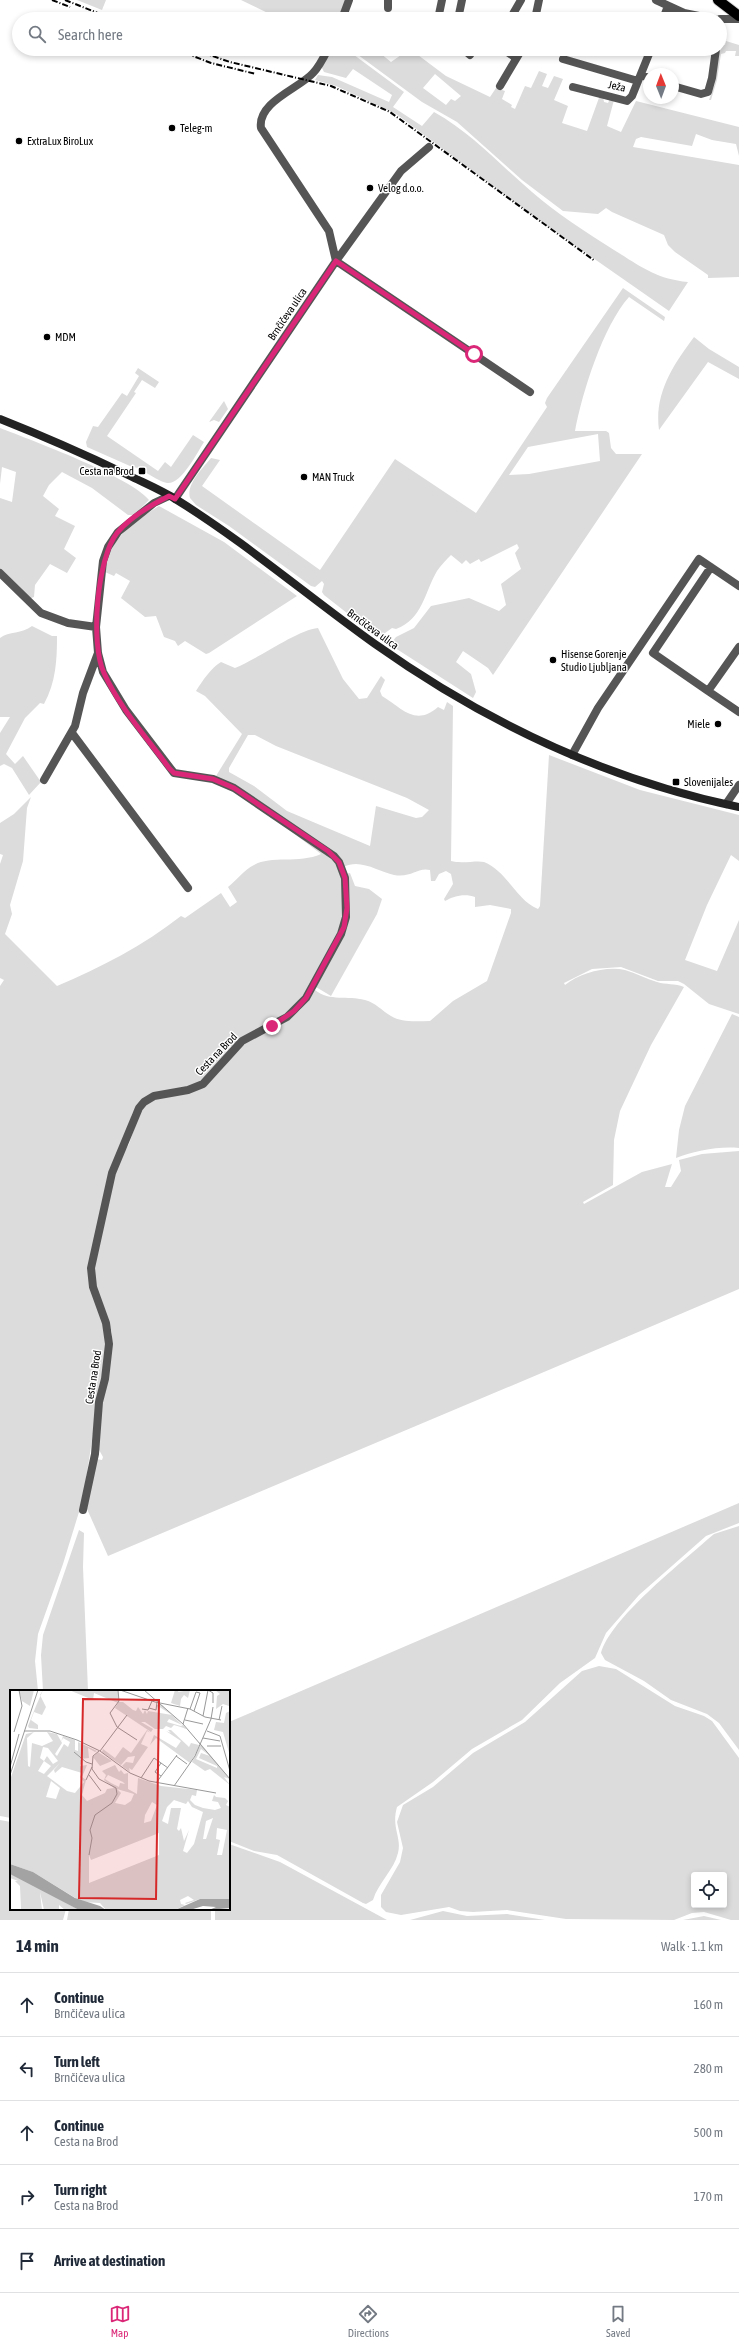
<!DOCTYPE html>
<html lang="en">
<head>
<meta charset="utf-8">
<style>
  body { margin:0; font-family:"Asap Condensed",sans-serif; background:#f2f2f3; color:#1f2937 }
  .controls { position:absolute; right:12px; bottom:12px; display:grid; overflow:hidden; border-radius:4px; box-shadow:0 2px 6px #0003 }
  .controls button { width:36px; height:36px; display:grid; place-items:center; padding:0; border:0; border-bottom:1px solid #e0e1e3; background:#fff; color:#1f2937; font:20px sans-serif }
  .compass { position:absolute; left:643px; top:68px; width:36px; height:36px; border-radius:50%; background:#fff; box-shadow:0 2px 6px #0003; rotate:359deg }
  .stop { position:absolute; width:12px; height:12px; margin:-9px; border:3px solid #db2777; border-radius:50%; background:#fff }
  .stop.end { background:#db2777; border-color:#fff; box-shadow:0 1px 4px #0008 }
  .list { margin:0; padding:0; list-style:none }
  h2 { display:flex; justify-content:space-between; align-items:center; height:52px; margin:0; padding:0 16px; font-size:17px }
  h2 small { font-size:13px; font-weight:400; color:#747a83 }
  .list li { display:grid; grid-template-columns:26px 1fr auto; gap:12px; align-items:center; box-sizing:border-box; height:64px; padding:0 16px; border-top:1px solid #e0e1e3 }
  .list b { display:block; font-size:15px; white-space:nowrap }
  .list p { margin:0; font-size:13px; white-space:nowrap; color:#747a83 }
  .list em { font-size:13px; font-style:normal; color:#747a83 }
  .icon { flex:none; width:22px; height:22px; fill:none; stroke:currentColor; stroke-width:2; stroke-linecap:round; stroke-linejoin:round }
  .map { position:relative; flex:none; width:739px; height:1920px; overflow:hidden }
  .search { position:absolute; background:#fff; box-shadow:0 2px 6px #0003; left:12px; right:12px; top:12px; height:44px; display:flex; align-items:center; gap:10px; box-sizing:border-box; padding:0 14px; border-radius:22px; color:#747a83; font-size:15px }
  .sheet { height:372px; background:#fff }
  nav { display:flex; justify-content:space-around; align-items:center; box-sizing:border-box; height:56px; border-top:1px solid #e0e1e3; background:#fff; font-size:11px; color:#747a83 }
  nav a { display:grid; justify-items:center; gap:2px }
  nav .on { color:#db2777 }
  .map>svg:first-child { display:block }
</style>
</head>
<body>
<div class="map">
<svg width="739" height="1920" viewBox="0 0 739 1920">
  <rect width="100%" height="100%" fill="#fff"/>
  <path fill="#dcdcdc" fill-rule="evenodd" d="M77 0H106L102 10Z
    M241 0H347L340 19H280Z
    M726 41 739 45V56H735L736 51H726L725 53 721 54 717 80 711 100H709L715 83 719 49 720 45H725Z
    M330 49H346L404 92 393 107 422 126 434 112C472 133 500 165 532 192 557 214 586 232 614 250 640 266 656 279 688 282L669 311 540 221 396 114 336 86 315 80 318 75 332 77 389 102 392 95 353 69 346 78 324 72 321 66Z
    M350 49H375L391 62 401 55 395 49H410L446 76 490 97 496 88 505 91 502 99 512 105 511 107 515 109 525 86 531 88 539 71 547 74 542 86 548 88 554 76 563 79 554 100 568 106 562 123 587 131 600 95 603 96 604 102 608 103 610 99 614 100 607 126 621 132 636 101 739 127V156L736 144 712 140 696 134 692 146 641 137 636 139 633 147 739 165V277L708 278V275L675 252 668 245 664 235 612 212 606 208 598 214 563 211 522 180 457 122 422 102ZM435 74 461 96 455 101 451 99 446 105 423 88Z
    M623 288 665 317 664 321 629 297C603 326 582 393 575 431H606L609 433 611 448 616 454H642L493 675 488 668 463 651 456 662 471 674 476 692 473 698 392 646 389 641 392 642 396 637 414 628 431 606 469 598 499 611 506 605 501 584 521 569 515 553 519 548 517 544 481 562 479 559 470 564 466 560 462 564 451 555C446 560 441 565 437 571 424 593 423 619 396 629L392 628 381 636 375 635 324 595 322 592 324 584 322 581 315 587 311 586 229 526 196 505 190 498C186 484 203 468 211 458L220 460 202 486 320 570 395 459 476 513 547 407 545 403 547 398ZM598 434 600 461 529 474 509 475 528 447Z
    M694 337 709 349 739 367V379L708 362 659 430C654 394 673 365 694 337Z
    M138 368 159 382 155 388 142 380 134 392 136 393 107 436 158 471 165 462 171 467 193 435 204 442C197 453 181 485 167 483 160 482 151 475 144 472L145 470 130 466 87 447 86 442 93 426 98 427 122 393 127 396 139 376 135 373Z
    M224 401 228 409 219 422 214 420 209 422Z
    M0 428C31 440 131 477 149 500L134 515H128L92 488 62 472 49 485 43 496 59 509 55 516 75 526 64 549 76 558 67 573 50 564 35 585 34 597 29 599 0 570V498L12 502 16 472 2 467 0 484Z
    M159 506 224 542 297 596 209 653 206 654 185 641 178 646 175 641 164 637 156 616 145 617 121 598 130 581 116 573 114 576 105 572C108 540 133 522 159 506Z
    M32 626 52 636H57C57 660 56 682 44 704L40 703 25 718 6 754 15 764 23 756 41 782 29 795 12 768 4 764 0 766V733L10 717H0V638C9 631 22 634 32 626Z
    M318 628 343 679 359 699 367 698 381 676 385 680 380 691 382 696C402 708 415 727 438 707L444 710 447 702 453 706 451 861C462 864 477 860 484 862 507 871 516 900 538 909L540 906 549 755 640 790 739 815V861L731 855 707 905 685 960 717 971 739 920V1014L709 1004 684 984 678 981H658L621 967 592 969 564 983 565 985C580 973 606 966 625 970 636 973 646 979 657 982 666 985 675 983 684 987L651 1045 620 1111 614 1140 613 1185 583 1202 584 1204 642 1172 672 1164 665 1187H671L681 1171 679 1160 702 1154 739 1151V1289C529 1379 318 1467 108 1556L87 1509 96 1459 102 1460 103 1457 98 1448 101 1411 112 1342V1332L99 1299 93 1271 115 1167 129 1144 141 1109 153 1099 186 1093 206 1086 244 1043 275 1028 300 1010 315 990C330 1002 347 995 365 1000 376 1003 381 1010 391 1016 402 1023 417 1021 430 1021L453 1001 487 981 511 913V909L490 905 475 907V897C465 893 453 896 445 901L444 899 453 884 451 874 446 871 439 874 435 881H431L430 870C417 867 412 878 394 875 379 872 360 858 344 867L216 776 242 734 205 696 196 691C203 680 211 668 221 662L235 668C258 659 297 630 318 628ZM248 735H255L276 746 407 798 429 810 422 817 416 818 376 806 370 846 287 811 254 786 229 772V768Z
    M31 797 27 808 23 861 10 905 12 914 5 934 57 986C100 968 144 945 181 916L185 918 221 893 230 907 237 902 228 887C237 880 244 870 254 865 271 855 299 864 321 854L284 826C298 835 324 848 334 859 347 873 346 910 341 927 335 947 303 1001 287 1014 272 1024 254 1030 239 1040 224 1050 218 1072 203 1081 178 1097 149 1081 132 1114L89 1263 103 1322 106 1348 83 1499 63 1564 38 1634 35 1661 38 1691H11V1818L0 1816V986L4 980 0 978V864L3 855 0 854V823L14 814Z
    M350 873 355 886 369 889 382 899 377 914 331 996 316 987 340 942 346 874Z
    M732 1014 739 1017V1148C718 1146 695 1151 676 1158L679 1130 685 1106Z
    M739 1503V1523L706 1536 639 1595 606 1633 595 1658 560 1683 522 1720 472 1749 433 1782 397 1807C391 1828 402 1837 398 1853 394 1870 378 1883 373 1900L366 1904 363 1903 277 1855 254 1851 229 1841V1722Z
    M739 1526V1750L719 1723 707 1714 671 1700 644 1681 605 1660 601 1653C611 1618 679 1565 708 1539L714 1534Z
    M79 1530 84 1533 83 1567 88 1691H43L41 1655 43 1635Z
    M599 1666 616 1669 675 1706 704 1716 712 1721 739 1758V1920H731L704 1912 692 1913 674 1920 566 1919 507 1910 473 1912 460 1911 449 1907 401 1915 386 1912 381 1907V1895L400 1862 403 1848 397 1822 403 1805 433 1787 473 1753 525 1722 582 1671ZM694 1875H724V1905H694Z
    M0 1820 11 1822V1909H66L63 1920H0Z
    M229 1844 280 1862 387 1920H215V1909H229Z
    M69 1909H211V1920H67Z
    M443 1911 467 1916 507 1914 545 1920H410Z
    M704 1916 721 1920H683Z"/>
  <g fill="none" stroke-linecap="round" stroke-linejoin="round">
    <defs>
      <path id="primary" d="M718 0 739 16"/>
    </defs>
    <use href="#primary" stroke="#dbdbdb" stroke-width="12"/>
    <path stroke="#555" stroke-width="8" d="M656 0 684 13 714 19
      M388 8V0
      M342 19 349 0
      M438 19 442 0
      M458 19 462 0
      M510 19 521 0
      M535 19 539 0
      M588 19H590
      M663 19 668 6
      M720 19H739
      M328 49C324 57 319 67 313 73 300 88 257 102 261 128L329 231 336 261 530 392
      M463 49 470 55
      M503 49 516 58
      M563 59 638 81
      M641 75 649 78
      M500 86 522 49
      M673 86 701 94 708 92 712 78 716 49
      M573 87 627 101 632 96 651 49
      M175 499 336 261 401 171 429 147
      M0 573 41 613 68 623 96 627
      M739 647 708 691 739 712
      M708 691 653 653 711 567
      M72 733 188 888
      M572 755 598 708 699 559 739 586
      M44 780 75 726 83 693 98 653
      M726 804 739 785
      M83 1510 95 1454 99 1402 105 1379 109 1344 106 1323 93 1287 91 1268 112 1173 139 1108 144 1102 154 1096 188 1090 203 1084 242 1041 287 1017 306 998 341 934 346 917 345 878 339 862 334 856 234 788 213 779 174 773 126 710 103 672 98 653 96 627 103 561 108 547 118 532 154 503 169 496"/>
    <path stroke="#222" stroke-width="8" d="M0 419C43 436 86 455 128 475 144 483 161 490 177 500 246 543 309 597 375 644 485 722 607 780 739 807"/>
    <use href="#primary" stroke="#000" stroke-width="10"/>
    <path stroke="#000" stroke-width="2" stroke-dasharray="6 2 1 2" stroke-linecap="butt" d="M52 0 70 7
      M65 0 113 19
      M175 49 211 63 256 74
      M192 49 230 62 331 86 390 112 595 261"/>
  </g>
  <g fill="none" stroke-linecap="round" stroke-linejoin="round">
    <path stroke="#db2777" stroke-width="5" d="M272 1026 294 1011 306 998 344 927 347 908 345 878 339 862 328 851 234 788 213 779 174 773 169 768C147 738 119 707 104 673 90 644 97 558 117 533 130 517 151 505 169 496L175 499 336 261 474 354"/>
  </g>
  <g fill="#000" stroke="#fff" stroke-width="1.5">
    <circle cx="172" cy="128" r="4"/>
    <circle cx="19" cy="141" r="4"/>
    <circle cx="370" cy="188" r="4"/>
    <circle cx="47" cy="337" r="4"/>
    <rect x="138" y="467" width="8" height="8" rx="2"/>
    <circle cx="304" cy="477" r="4"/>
    <circle cx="553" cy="660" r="4"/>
    <circle cx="718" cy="724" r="4"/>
    <rect x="672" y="778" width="8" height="8" rx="2"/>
  </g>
  <g text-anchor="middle" stroke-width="3" stroke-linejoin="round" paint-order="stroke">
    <g font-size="11" fill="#000" stroke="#fff">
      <text transform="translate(617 86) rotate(13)" y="4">Ježa</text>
      <text transform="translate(287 314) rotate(-56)" y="4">Brnčičeva ulica</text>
      <text transform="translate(373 629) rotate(36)" y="4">Brnčičeva ulica</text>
      <text transform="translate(216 1054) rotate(-46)" y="4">Cesta na Brod</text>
      <text transform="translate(93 1377) rotate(-81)" y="4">Cesta na Brod</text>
    </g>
    <g font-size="11" fill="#000" stroke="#fff" text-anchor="start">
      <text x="180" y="132">Teleg-m</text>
      <text x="27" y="145">ExtraLux BiroLux</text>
      <text x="378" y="192">Velog d.o.o.</text>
      <text x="55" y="341">MDM</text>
      <text x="134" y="475" text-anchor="end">Cesta na Brod</text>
      <text x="312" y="481">MAN Truck</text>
      <text x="561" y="658">Hisense Gorenje<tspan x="561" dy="13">Studio Ljubljana</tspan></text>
      <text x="710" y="728" text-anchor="end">Miele</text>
      <text x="684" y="786">Slovenijales</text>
    </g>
  </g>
  <g transform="translate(10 1690)">
    <rect width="220" height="220" fill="#fff"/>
    <path d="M9 0H24L20 16 12 11ZM33 0 30 5 36 17 32 25 24 22 21 30 28 35V39L19 38 18 36 26 16ZM59 0H108L109 12H113L123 20 126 21 128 17 133 24 135 20 137 24 138 21 162 25 148 16 146 21 147 15H152L172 35 159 29 157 32 171 36 173 35 189 52 190 53 187 61 180 73 146 48 140 55 144 45 166 58 171 51 156 41 161 43 158 40H161L179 57 181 53 189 55V52L177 39 164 35 161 38 156 36 153 39H145L135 32H131L143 39 141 42 105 18 108 13 84 3 83 10ZM165 0H169L168 2 180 0 178 8 174 5 171 9 170 16 161 13ZM205 0H220L219 16 213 14 206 19 207 6 210 4ZM220 21V66L213 42 204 40 206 32 214 33 216 23ZM137 40 141 43 137 41 131 54 138 57 122 80 119 78 120 82 112 76 116 72 123 73 125 66 118 67 111 75 92 62 93 59 105 68 113 57 121 63ZM24 42 17 48 18 76 20 77 22 53 32 56 43 51 37 42 47 44 52 53 45 64 47 66 54 54 58 57 60 52 53 48 51 52 53 46 65 50V60L68 61V52L87 61 85 62 78 58 79 68 70 69 72 71 70 76 77 75 72 87 76 90 72 105 77 111 95 103 97 99 104 98 94 90 96 85 92 81 105 75 109 82 111 80 114 84 118 83V99L127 104 128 88 151 96 187 100 186 106 182 105 180 110 185 115 193 118 205 120 211 118 208 112 202 111 204 105 202 103 206 107 215 108 218 111 216 115 220 117V209H190L176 214 175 213 184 210 178 206 170 210 171 214 175 215 165 220H96L90 213 72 212 23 182 0 174V90L16 44ZM33 57 38 58 48 71 43 74 37 66 34 71 30 68ZM34 71 41 76 34 84 28 81ZM50 73 44 80 45 83 52 77 72 83 70 87 74 92 65 103 57 101 37 86ZM98 85 113 92 115 94 110 93 109 97 101 93 95 89ZM41 91 50 98 46 109 36 107ZM107 99 124 104 121 111 115 115 105 113 111 103ZM164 110 176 114 178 111 182 117 193 122 184 154 177 163 173 161 179 140 174 151 171 138 169 141 167 139 171 118H161L158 134 152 131 157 117ZM142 112 147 115 141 131 134 133 135 125ZM203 128 196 149H193L196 131ZM207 138 217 140 212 165H207L210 150 206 149ZM149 143V165L79 193V165L81 170ZM191 54 220 89 214 87 220 95 200 79 195 81 182 72ZM191 59 200 66 191 63 189 68 207 76V78L186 69ZM88 62 102 71 90 76 83 67ZM0 184 17 191 69 220H55L49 215V220H34L30 202 32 220H11L10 196 5 191H8L0 188Z" fill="#dcdcdc" fill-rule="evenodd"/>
    <path d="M0 174 23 182 65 208 90 216 96 220H69L0 184ZM190 209H219L220 218 199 220 206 217 193 216 180 220H165Z" fill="#a3a3a3"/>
    <path fill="none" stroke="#999" stroke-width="1" d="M108 0 109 11 100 23 107 37 127 50M110 0 145 12 180 19 195 27 211 30M134 0 173 34 220 89M139 18 146 20 147 12M132 19 138 20 142 11M180 19 186 2 190 3 184 21M193 26 198 0 203 3V13M201 29 203 17M175 30 193 34M209 30 212 16M173 34 178 18M14 41H40L67 50 90 61 120 83 139 91 206 103M197 41 210 46 220 81M4 42 12 16 9 0M193 48 210 51M197 56H211M90 61 117 25M64 62 76 72 82 74M166 66 177 74M0 77 9 44M0 85 28 0M79 85 91 101M151 86 145 82 151 73 158 78M131 88 144 68 151 73M76 90 82 77M146 93 167 65M164 96 185 66 201 29M79 165 82 148 80 140 85 125 102 113 107 104 106 98 89 89 82 79 83 66 89 61"/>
    <path fill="#d62828" fill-opacity="0.15" stroke="#d62828" stroke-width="2" d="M73 9 149 10 146 209 69 208Z"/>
    <rect width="220" height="220" fill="none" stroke="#000" stroke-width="2"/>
  </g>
</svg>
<div class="controls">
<button><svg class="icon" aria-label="locate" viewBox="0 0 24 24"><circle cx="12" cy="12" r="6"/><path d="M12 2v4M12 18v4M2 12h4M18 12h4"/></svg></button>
</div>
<svg class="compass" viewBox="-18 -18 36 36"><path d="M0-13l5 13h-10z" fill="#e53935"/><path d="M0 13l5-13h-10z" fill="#747a83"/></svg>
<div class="stop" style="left:474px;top:354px"></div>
<div class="stop end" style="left:272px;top:1026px"></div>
<div class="search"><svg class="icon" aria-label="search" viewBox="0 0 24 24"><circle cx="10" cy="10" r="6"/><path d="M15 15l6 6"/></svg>Search here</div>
</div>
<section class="sheet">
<h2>14 min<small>Walk · 1.1 km</small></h2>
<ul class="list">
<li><svg class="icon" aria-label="ahead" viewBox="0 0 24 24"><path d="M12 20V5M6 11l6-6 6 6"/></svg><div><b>Continue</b><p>Brnčičeva ulica</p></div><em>160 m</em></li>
<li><svg class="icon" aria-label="left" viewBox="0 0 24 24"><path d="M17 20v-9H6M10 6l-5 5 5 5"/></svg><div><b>Turn left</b><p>Brnčičeva ulica</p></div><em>280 m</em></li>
<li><svg class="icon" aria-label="ahead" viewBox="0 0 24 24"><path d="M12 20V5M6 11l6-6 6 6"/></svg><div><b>Continue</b><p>Cesta na Brod</p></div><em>500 m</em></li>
<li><svg class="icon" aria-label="right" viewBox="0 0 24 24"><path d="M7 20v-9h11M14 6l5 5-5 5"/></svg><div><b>Turn right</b><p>Cesta na Brod</p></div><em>170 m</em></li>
<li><svg class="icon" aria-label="arrive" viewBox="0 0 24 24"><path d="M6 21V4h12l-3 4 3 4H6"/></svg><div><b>Arrive at destination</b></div></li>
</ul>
</section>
<nav>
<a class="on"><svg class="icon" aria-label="map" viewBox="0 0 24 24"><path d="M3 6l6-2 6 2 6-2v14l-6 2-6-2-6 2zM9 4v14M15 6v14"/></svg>Map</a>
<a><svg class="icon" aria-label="directions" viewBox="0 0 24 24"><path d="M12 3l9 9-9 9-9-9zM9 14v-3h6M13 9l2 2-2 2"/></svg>Directions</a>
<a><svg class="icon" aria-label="saved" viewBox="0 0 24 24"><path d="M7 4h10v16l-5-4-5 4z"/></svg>Saved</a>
</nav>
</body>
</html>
